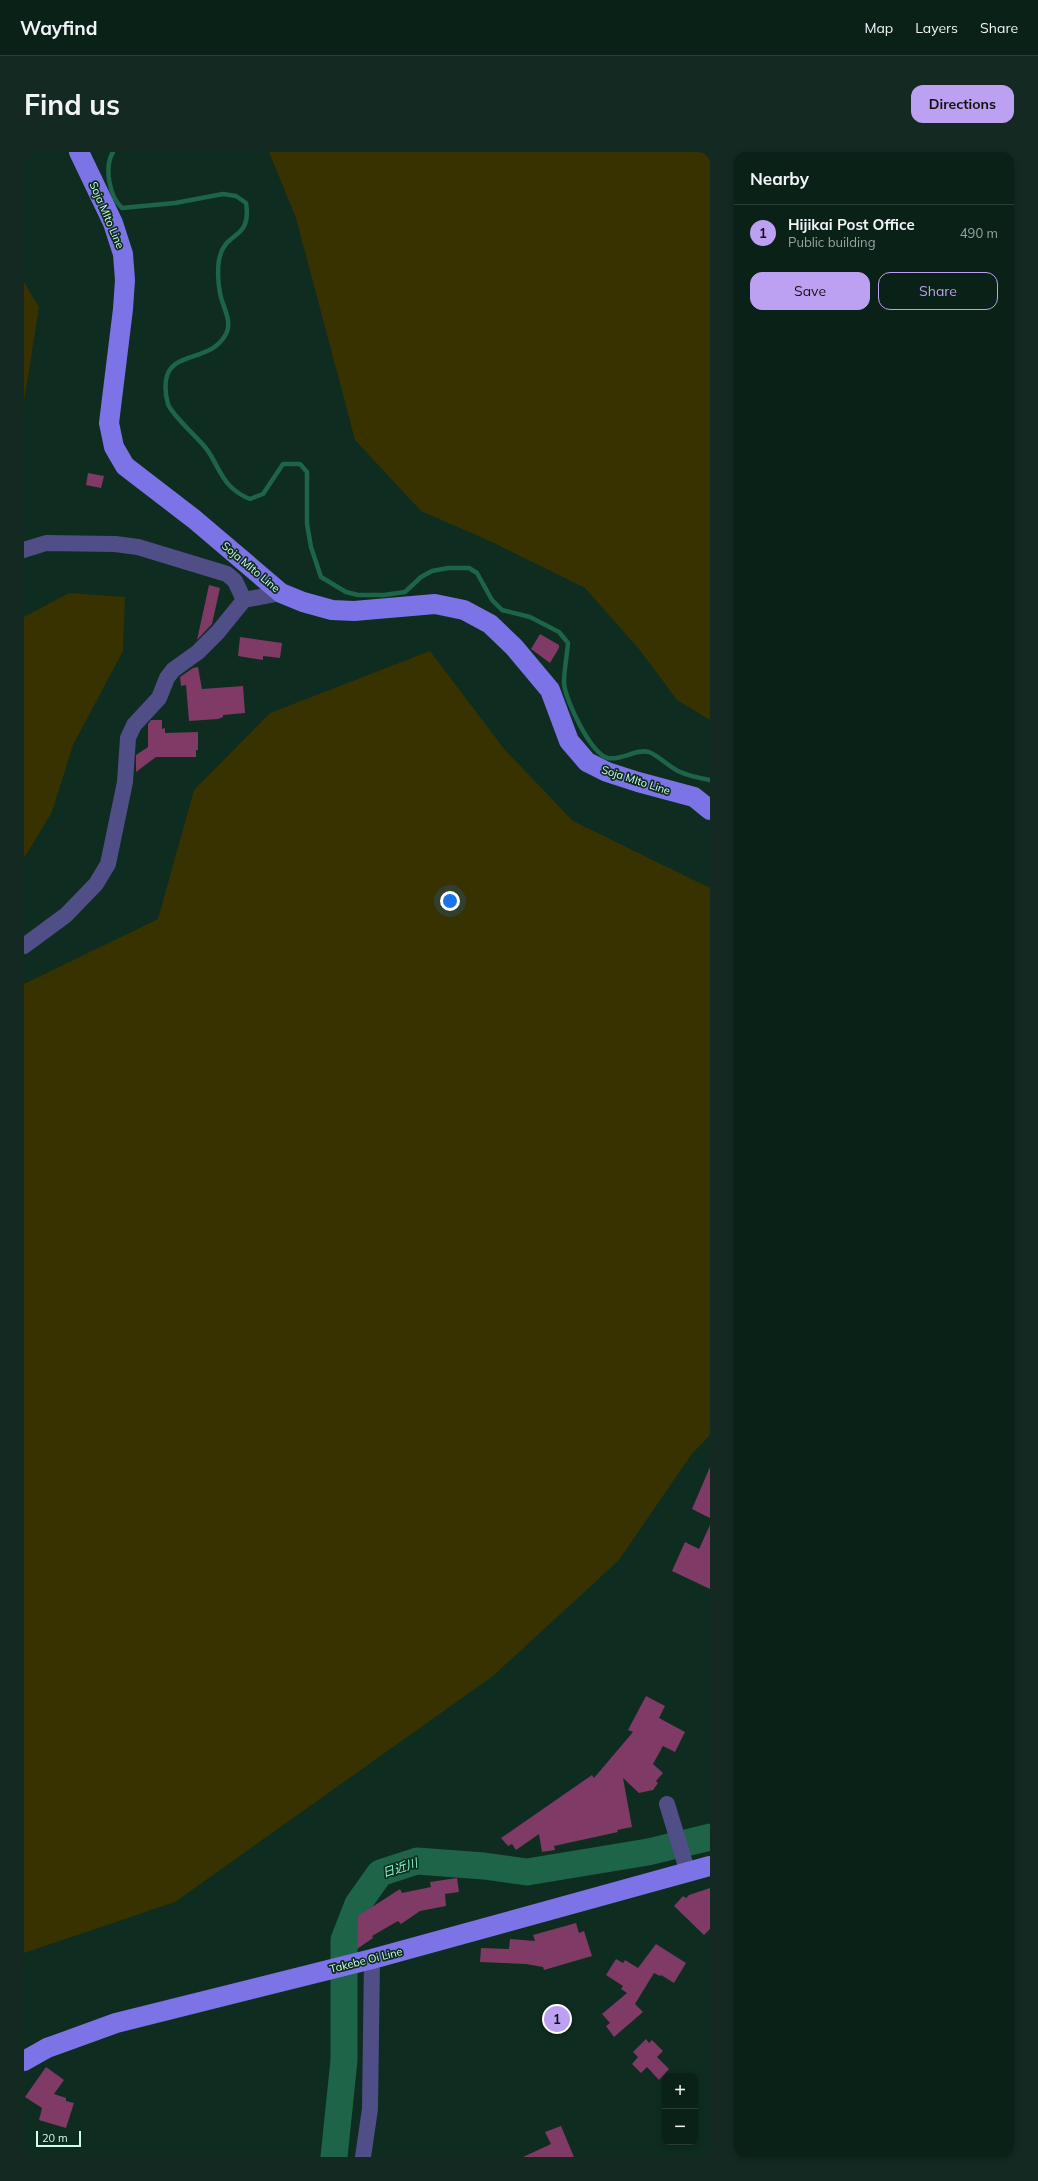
<!DOCTYPE html>
<html lang="en">
<head>
<meta charset="utf-8">
<style>
  body { margin:0; font-family:Mulish,"Noto Sans JP",sans-serif; background:#132921; color:#f1f3f6 }
  .controls { position:absolute; right:12px; bottom:12px; display:grid; overflow:hidden; border-radius:8px; box-shadow:0 2px 6px #0003 }
  .controls button { width:36px; height:36px; display:grid; place-items:center; padding:0; border:0; border-bottom:1px solid #2a3e37; background:#0a2118; color:#f1f3f6; font:20px sans-serif }
  .scale { position:absolute; left:12px; bottom:10px; width:45px; box-sizing:border-box; padding-left:4px; border:2px solid #d1fee8; border-top:0; font-size:11px; line-height:14px; white-space:nowrap; color:#d1fee8; -webkit-text-stroke:3px #0e2c20; paint-order:stroke }
  .you { position:absolute; left:426px; top:749px; width:14px; height:14px; margin:-10px; border:3px solid #fff; border-radius:50%; background:#1a73e8; box-shadow:0 0 0 6px #1a73e833 }
  .badge { display:grid; place-items:center; width:26px; height:26px; border-radius:50%; background:#bca0f2; color:#111; font-size:13px; font-weight:700 }
  .pin { position:absolute; translate:-50% -50%; border:2px solid #fff; box-shadow:0 1px 4px #0006 }
  .list { margin:0; padding:0; list-style:none }
  h2 { display:flex; justify-content:space-between; align-items:center; height:52px; margin:0; padding:0 16px; font-size:17px }
  h2 small { font-size:13px; font-weight:400; color:#99a3a2 }
  .list li { display:grid; grid-template-columns:26px 1fr auto; gap:12px; align-items:center; box-sizing:border-box; height:56px; padding:0 16px; border-top:1px solid #2a3e37 }
  .list b { display:block; font-size:15px; white-space:nowrap }
  .list p { margin:0; font-size:13px; white-space:nowrap; color:#99a3a2 }
  .list em { font-size:13px; font-style:normal; color:#99a3a2 }
  .actions { display:flex; gap:8px; padding:12px 16px }
  .actions a { flex:1; padding:9px 0; border:1px solid #bca0f2; border-radius:12px; text-align:center; font-size:14px; color:#bca0f2 }
  .actions .main { background:#bca0f2; color:#111 }
  .map { position:relative; flex:none; width:686px; height:2005px; overflow:hidden; border-radius:12px }
  header { display:flex; align-items:center; gap:24px; box-sizing:border-box; height:56px; padding:0 20px; background:#0a2118; border-bottom:1px solid #2a3e37 }
  header strong { font-size:19px }
  nav { display:flex; gap:22px; margin-inline-start:auto; font-size:14px }
  .intro { display:flex; align-items:center; justify-content:space-between; box-sizing:border-box; height:96px; padding:0 24px }
  h1 { margin:0; font-size:28px }
  .button { padding:10px 18px; border-radius:12px; background:#bca0f2; color:#111; font-size:14px; font-weight:700 }
  main { display:flex; gap:24px; padding:0 24px }
  aside { flex:1; background:#0a2118; border-radius:12px; box-shadow:0 2px 6px #0003 }
  .map>svg:first-child { display:block }
</style>
</head>
<body>
<header>
<strong>Wayfind</strong>
<nav><a>Map</a><a>Layers</a><a>Share</a></nav>
</header>
<div class="intro"><h1>Find us</h1><a class="button">Directions</a></div>
<main>
<div class="map">
<svg width="686" height="2005" viewBox="0 0 686 2005">
  <rect width="100%" height="100%" fill="#0e2c20"/>
  <path fill="#373200" d="M245 0H686V568L653 548 615 497 561 436 470 391 397 359 331 288 272 66Z
    M0 130 15 155 0 250Z
    M45 441 101 445 99 499 49 593 28 660 0 706V465Z
    M406 499 481 598 549 669 686 736V1283L667 1303 595 1408 469 1524 151 1750 0 1801V832L134 767 170 638 246 561Z"/>
  <g fill="none" stroke-linecap="round" stroke-linejoin="round">
    <path stroke="#1d6449" stroke-width="4.5" d="M89 0C80 15 85 44 98 56L151 51 199 42 212 44 222 51C228 88 202 79 196 104 193 114 194 131 196 141 198 154 209 169 202 182 188 208 157 200 145 219 140 228 141 242 144 252 147 262 173 285 181 295 191 307 195 323 206 334 211 339 218 344 226 347L239 342 259 312H276L283 320V372L287 395 297 425 322 440 334 443H360L381 440 397 425 408 419 424 416H445L453 421 468 448 478 458 506 465 535 480 544 491C543 504 540 518 540 531 541 548 567 602 584 606 598 609 612 596 625 600 635 604 644 614 654 619 664 624 675 626 686 628"/>
    <path stroke="#1d6449" stroke-width="27" d="M310 2005 320 1908V1788L334 1752 356 1721 393 1709 460 1714 503 1720 624 1700 686 1685"/>
  </g>
  <path fill="#7f3a65" d="M64 321 80 324 77 336 62 333Z
    M185 433 196 436 188 472 173 488Z
    M516 482 535 493V496L526 511 507 497Z
    M216 485 258 491 256 506 239 504V508L214 504Z
    M174 515 178 537 219 534 221 561 199 563V565L194 567 165 569 162 533 157 534 156 525 169 516Z
    M127 568H138V577L141 576V581L174 580V598H172V605H132L112 620V603L124 595V572Z
    M686 1315V1366L668 1357Z
    M686 1373V1437L648 1419 661 1390 675 1397Z
    M622 1544 641 1554 635 1566 661 1580 651 1600 639 1594 629 1612 639 1621 632 1629 634 1631 629 1638 615 1641 599 1626 608 1675 593 1678 594 1680 530 1694 531 1698 518 1700 515 1682 492 1698 488 1692 484 1694 477 1686 568 1623 570 1626 609 1580 604 1578Z
    M433 1726 435 1740 421 1742 422 1754 396 1759 377 1772 374 1769 348 1784 349 1786 333 1797 334 1764 376 1737 378 1741 407 1735 406 1730Z
    M686 1736V1777L680 1783 650 1754 659 1744 662 1746 665 1743Z
    M552 1771 555 1781 560 1779 568 1804 520 1818 519 1815 502 1812 456 1810 457 1796 485 1797 486 1787 511 1789 509 1783Z
    M632 1792 662 1811 650 1831 637 1823 636 1824 630 1821 611 1852 619 1860 590 1885 582 1874 586 1871 578 1862 603 1841 597 1837 599 1834 582 1823 592 1807 599 1811 601 1808 614 1816Z
    M622 1887 625 1891 628 1888 639 1899 633 1905 645 1917 635 1928 623 1915 617 1921 608 1912 614 1905 609 1900Z
    M22 1915 40 1928 30 1942 42 1946V1949L50 1951 42 1976 15 1968 18 1956 1 1945Z
    M537 1974 550 2005H499L527 1992 521 1980Z"/>
  <g fill="none" stroke-linecap="round" stroke-linejoin="round">
    <path stroke="#504e86" stroke-width="16" d="M0 398 22 391 91 392 114 395 203 422 211 429 220 448
      M0 794 42 763 72 732 84 712 101 630 104 586 110 573 135 546 143 526 149 518 174 500 194 480 220 448 257 441
      M643 1652 664 1721
      M339 2005 346 1957 348 1807"/>
    <path stroke="#7c73e6" stroke-width="20" d="M55 0 89 71 99 102 101 128 99 157 85 271 90 295 101 314 170 367 257 441 279 450 308 458 330 459 411 452 440 458 466 472 490 495 526 538 545 589 563 610 583 620 614 630 670 645 686 658
      M0 1909 23 1896 92 1871 348 1807 686 1714"/>
  </g>
  <g text-anchor="middle" stroke-width="3.5" stroke-linejoin="round" paint-order="stroke">
    <g font-size="11" fill="#d1fee8" stroke="#0e2c20">
      <text transform="translate(83 63) rotate(67)" y="4">Soja MIto Line</text>
      <text transform="translate(227 415) rotate(40)" y="4">Soja MIto Line</text>
      <text transform="translate(612 628) rotate(18)" y="4">Soja MIto Line</text>
      <text transform="translate(342 1808) rotate(-14)" y="4">Takebe Oi Line</text>
    </g>
    <g font-size="12" font-style="italic" fill="#81fcc8" stroke="#0e2c20">
      <text transform="translate(376 1716) rotate(-18)" y="4">日近川</text>
    </g>
  </g>
</svg>
<div class="controls">
<button>+</button>
<button>−</button>
</div>
<div class="scale">20 m</div>
<div class="you"></div>
<div class="pin badge" style="left:533px;top:1867px">1</div>
</div>
<aside>
<h2>Nearby<small></small></h2>
<ul class="list">
<li><span class="badge">1</span><div><b>Hijikai Post Office</b><p>Public building</p></div><em>490 m</em></li>
</ul>
<div class="actions"><a class="main">Save</a><a>Share</a></div>
</aside>
</main>
</body>
</html>
